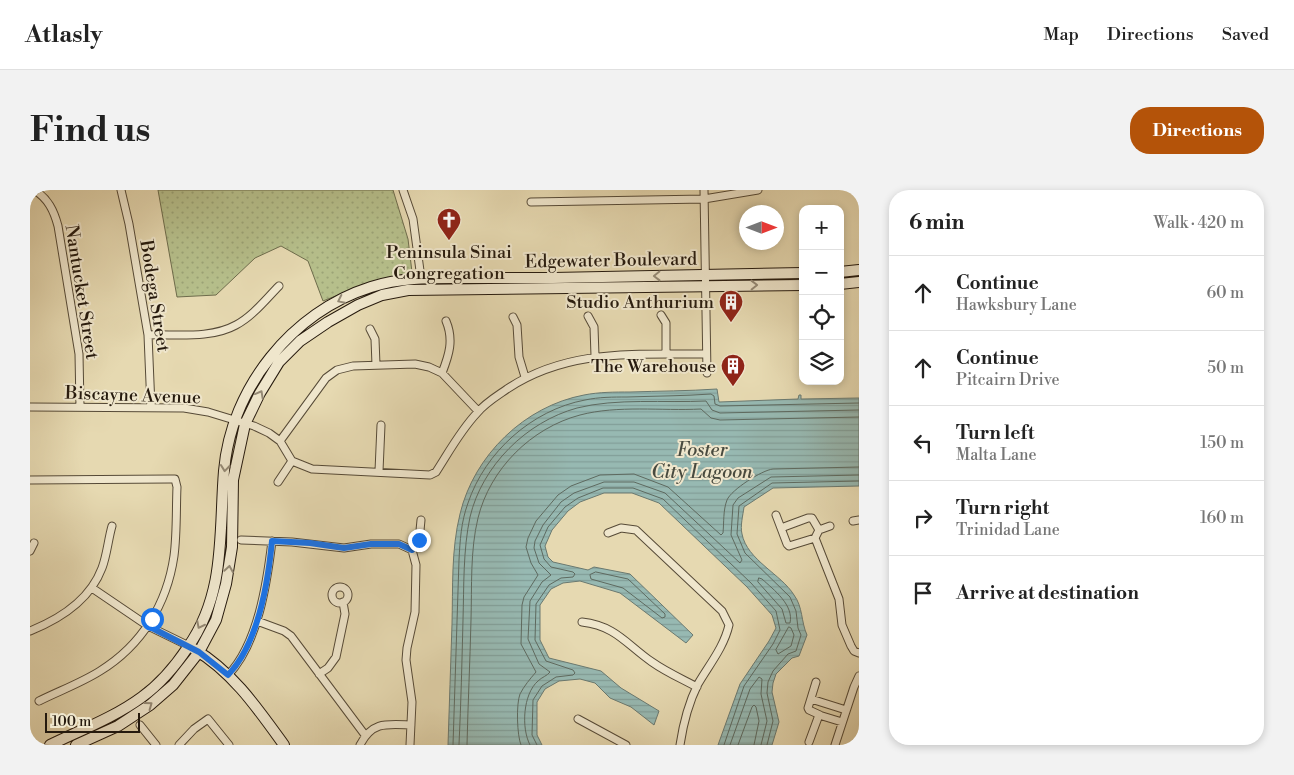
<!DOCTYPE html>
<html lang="en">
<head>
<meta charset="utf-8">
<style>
  body { margin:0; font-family:"Libre Bodoni",serif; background:#f2f2f2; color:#222 }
  .controls { position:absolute; right:15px; top:15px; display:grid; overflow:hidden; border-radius:10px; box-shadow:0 2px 8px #0003 }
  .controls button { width:45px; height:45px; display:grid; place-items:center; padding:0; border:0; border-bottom:1px solid #e0e0e0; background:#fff; color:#222; font:25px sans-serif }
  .compass { position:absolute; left:709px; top:15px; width:45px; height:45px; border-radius:50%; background:#fff; box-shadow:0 2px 8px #0003; rotate:90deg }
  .scale { position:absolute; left:15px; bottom:12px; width:95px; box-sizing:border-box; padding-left:5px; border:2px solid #261a0e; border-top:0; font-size:14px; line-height:18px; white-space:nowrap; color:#261a0e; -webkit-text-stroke:4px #efe6cc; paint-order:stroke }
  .stop { position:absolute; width:15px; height:15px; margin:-11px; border:4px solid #1a73e8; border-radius:50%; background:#fff }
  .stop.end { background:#1a73e8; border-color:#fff; box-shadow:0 1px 5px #0008 }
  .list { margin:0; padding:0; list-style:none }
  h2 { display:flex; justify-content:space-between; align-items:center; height:65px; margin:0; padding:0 20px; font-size:21px }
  h2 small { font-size:16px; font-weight:400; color:#767676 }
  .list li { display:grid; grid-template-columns:32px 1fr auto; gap:15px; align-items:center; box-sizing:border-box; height:75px; padding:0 20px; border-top:1px solid #e0e0e0 }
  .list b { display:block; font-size:19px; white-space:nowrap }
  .list p { margin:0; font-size:16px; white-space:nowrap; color:#767676 }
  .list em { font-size:16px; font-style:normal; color:#767676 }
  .icon { flex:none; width:28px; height:28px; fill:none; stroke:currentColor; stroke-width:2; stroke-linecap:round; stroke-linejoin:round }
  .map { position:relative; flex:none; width:829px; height:555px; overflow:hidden; border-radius:20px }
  header { display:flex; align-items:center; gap:30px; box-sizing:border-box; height:70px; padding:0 25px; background:#fff; border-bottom:1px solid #e0e0e0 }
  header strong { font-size:24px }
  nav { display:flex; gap:28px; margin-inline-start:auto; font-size:18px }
  .intro { display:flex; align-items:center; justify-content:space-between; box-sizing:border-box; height:120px; padding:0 30px }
  h1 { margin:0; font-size:35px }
  .button { padding:12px 22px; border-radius:20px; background:#b45309; color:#fff; font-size:18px; font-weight:700 }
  main { display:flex; gap:30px; padding:0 30px }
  aside { flex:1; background:#fff; border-radius:20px; box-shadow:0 2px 8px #0003 }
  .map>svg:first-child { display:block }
</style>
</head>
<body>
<header>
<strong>Atlasly</strong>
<nav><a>Map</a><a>Directions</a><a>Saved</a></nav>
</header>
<div class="intro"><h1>Find us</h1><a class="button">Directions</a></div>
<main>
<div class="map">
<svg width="829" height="555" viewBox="0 0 829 555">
  <defs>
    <pattern id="park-dots" width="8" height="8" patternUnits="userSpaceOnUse" patternTransform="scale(1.25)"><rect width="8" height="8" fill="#b6bf8b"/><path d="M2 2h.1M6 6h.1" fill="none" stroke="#9ca477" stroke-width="1.8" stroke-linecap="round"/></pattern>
    <pattern id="water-rules" width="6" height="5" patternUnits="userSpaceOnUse" patternTransform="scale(1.25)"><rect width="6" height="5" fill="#97b9b2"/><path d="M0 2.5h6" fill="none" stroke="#829e98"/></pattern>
  </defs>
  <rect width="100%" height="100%" fill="#e6d9b1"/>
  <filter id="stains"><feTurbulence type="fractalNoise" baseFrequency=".004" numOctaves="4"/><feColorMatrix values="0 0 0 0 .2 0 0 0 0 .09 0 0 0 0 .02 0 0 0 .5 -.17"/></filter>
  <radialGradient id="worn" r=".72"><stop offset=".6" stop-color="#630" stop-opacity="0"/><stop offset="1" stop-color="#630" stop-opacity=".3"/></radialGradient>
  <path fill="url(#park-dots)" stroke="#6e6c4c" d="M128 0H363L378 49 382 82 333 95 293 111 278 71 251 56 225 68 186 105 147 107Z"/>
  <path fill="url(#water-rules)" stroke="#6a7970" d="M687 199 689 212 768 209 769 205H771V209L829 208V296L743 298 714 317C713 325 710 336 712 344 717 370 751 384 764 405 773 417 771 432 777 445L769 466 762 468 746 484 743 493 742 502 749 532 742 555H688L710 494 739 451 746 438 742 425 717 397 629 313 602 303H574L550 312 538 321 522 340 515 356 518 367 523 372 558 380 564 377 600 384 663 445 656 453 590 403 550 391 533 393 521 399 510 415V450L519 468 571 481 591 498 629 521 624 535 601 517 580 508 565 493 550 489 529 491 515 499 507 512V545L512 555H418C419 515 421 474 422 434 423 398 421 360 430 324 444 265 495 216 554 205 569 202 585 202 600 202 629 201 658 201 687 199Z"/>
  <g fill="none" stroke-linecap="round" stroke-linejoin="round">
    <path stroke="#5e6a60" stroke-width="1" d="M566 382 598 389 635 424V427L632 428 593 398 561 389 560 385Z
      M729 388 732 389C744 400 764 415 760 433H756L752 419 728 392Z
      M759 437 761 438 764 445 761 456 748 464 746 460Z
      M423 555 429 370C430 351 431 332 438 313 455 262 502 220 555 210 569 207 583 207 597 207 625 206 653 206 681 204L684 206 685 214 690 216 829 213
      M429 555C431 513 432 471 433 430 434 396 433 360 440 327 452 276 496 232 547 218 586 208 635 213 676 211L682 220 690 223 829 220
      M437 555C438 513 440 472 441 430 442 396 440 361 448 328 460 279 501 238 550 225 588 215 631 221 671 219L681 228 690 230 829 227
      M491 555C487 546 486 514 490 504 494 496 500 489 506 482L491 454 492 415 494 407 508 385 501 373 496 357 498 348 506 331 528 305 541 296 570 285 604 284 638 297 691 345 693 343C694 333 693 320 697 310 701 300 732 280 743 279L829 277
      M500 555C491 538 493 504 508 491 512 487 517 486 520 482L509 474 498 449 500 411 512 392 521 385 509 373 504 358 505 351 513 335 531 312 544 303 574 292H604L635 303 710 373 712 370 701 345 703 315 708 308 741 287 829 285
      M507 555 502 545 503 510 512 496 526 487 543 485 545 483 543 480 516 471 505 450 506 414 519 395 531 388 543 387 545 384 543 382 521 377 514 369 510 355 518 337 535 317 548 308 573 298H603L633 309 721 393 746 421 750 440 743 454 714 496 694 555
      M700 555 720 499 729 487 732 489 731 504 737 531 731 555
      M708 555 722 517 724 515 726 517 729 531 724 555
      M737 555 743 531 737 503 738 492 743 481 758 464 766 461 771 445 768 438 766 421 760 407 715 363 707 344 709 316 742 293 829 291"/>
    <defs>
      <path id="street" d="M4 0C18 8 24 21 28 36L49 164 50 217
        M91 0 99 34 118 145 121 217
        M373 0 383 29 391 88
        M674 0 677 183
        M501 12 674 9 728 0
        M631 125 636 133V164
        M558 126 564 137 565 166
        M483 127 487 135 489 167 495 187
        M340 139 345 149 346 175
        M118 145C146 144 181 149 206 135 223 126 236 109 249 96
        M412 183C419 165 424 150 416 131
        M0 217 154 218 178 222 224 236 239 243 250 251 262 271 282 279 400 285 406 282C419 262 430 241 447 223 455 213 467 206 477 199 539 158 606 165 676 164
        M250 251 296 188 307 180 323 176 385 174 399 177 412 183 448 221
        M349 281 351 235
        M0 290 140 289H145L147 297C146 320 147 343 144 366 137 414 112 455 70 481 51 493 29 501 9 511
        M248 292 262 271
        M746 325 757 354 759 356 785 348 809 409 812 435 821 456 824 461 829 463
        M823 331 829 330
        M751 338 778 328H782L789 340 785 348
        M789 340 800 336
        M578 343 591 338 606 340 692 421 699 435C694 457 679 475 668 494 659 512 653 535 650 555
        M211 350 262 352 314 358 341 354H369L382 360
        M0 361 4 353
        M302 405a8 8 0 1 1 16 0a8 8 0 1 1-16 0Z
        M62 398 118 436 159 456
        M227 431 254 441 261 446 335 545
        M552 432C586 436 596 454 622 472 636 482 652 489 667 497
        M0 441C30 429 60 410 72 378 77 365 78 350 82 336
        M289 484 298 478 306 467 315 424 313 412
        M198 485C228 454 237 393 242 351
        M786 492 778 518 779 520 790 525
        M781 509 816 520
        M548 529 596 555
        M110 535 126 555
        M779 552 789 525 812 532
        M149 555 164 539 178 529 199 555
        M330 555C342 531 357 534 381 535
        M380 555 382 512 376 470 377 458 385 422 386 375 382 360 389 351 391 330
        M805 555 824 497 829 486"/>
      <path id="secondary" d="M810 82 829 80
        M810 94 829 92
        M164 459C203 482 228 519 254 555
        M20 555C51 540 85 527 112 507 130 494 146 475 158 457 196 403 189 343 194 281 201 198 262 122 341 97 372 87 403 88 434 88 464 88 493 88 523 88 606 87 689 85 773 83
        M46 555 88 536 120 515 143 495 169 462 186 430 196 394 202 357 203 290 215 234 230 203 249 172 270 151 298 132 328 115 352 105 378 100 773 95"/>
    </defs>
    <use href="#street" stroke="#564a37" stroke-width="9"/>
    <use href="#secondary" stroke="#261a0e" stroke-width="12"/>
    <use href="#street" stroke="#efe6cc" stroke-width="7"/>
    <use href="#secondary" stroke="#efe6cc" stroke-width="10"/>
  </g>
  <defs><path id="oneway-chevron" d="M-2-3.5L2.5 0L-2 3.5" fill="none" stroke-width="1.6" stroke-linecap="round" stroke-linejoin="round" transform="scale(1.25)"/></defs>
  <g stroke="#958a76">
    <use href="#oneway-chevron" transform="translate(627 86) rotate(179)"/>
    <use href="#oneway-chevron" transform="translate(724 95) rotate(-1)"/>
    <use href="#oneway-chevron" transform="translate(311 110) rotate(154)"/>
    <use href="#oneway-chevron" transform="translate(230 204) rotate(-61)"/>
    <use href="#oneway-chevron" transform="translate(195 278) rotate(96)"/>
    <use href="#oneway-chevron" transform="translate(199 379) rotate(-81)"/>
    <use href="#oneway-chevron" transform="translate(170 435) rotate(117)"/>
    <use href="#oneway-chevron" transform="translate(119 515) rotate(-36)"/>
  </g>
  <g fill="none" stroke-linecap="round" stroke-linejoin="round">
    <path stroke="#1a73e8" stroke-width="6" d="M122 429 118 436 169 462 198 485C228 454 238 393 242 351L280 353 314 358 341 354H369L382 360 389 350"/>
  </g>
  <defs>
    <symbol id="church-pin" viewBox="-11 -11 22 30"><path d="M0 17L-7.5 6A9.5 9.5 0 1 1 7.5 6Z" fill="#8f2418" stroke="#efe6cc"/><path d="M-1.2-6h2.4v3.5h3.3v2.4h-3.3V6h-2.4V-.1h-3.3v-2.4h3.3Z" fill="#fff"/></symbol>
    <symbol id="building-pin" viewBox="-11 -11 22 30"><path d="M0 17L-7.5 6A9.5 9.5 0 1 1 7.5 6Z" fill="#8f2418" stroke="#efe6cc"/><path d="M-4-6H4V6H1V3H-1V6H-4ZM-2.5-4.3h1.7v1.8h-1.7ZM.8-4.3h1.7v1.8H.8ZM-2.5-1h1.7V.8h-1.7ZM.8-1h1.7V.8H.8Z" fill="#fff"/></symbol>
  </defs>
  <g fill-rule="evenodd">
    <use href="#church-pin" x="405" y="16" width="28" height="38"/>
    <use href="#building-pin" x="687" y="98" width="28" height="38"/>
    <use href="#building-pin" x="689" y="162" width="28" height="38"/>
  </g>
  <g text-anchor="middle" stroke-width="4" stroke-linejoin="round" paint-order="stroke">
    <g font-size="18" fill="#261a0e" stroke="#efe6cc" text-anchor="end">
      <text x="419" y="68" text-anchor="middle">Peninsula Sinai<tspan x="419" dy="21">Congregation</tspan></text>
      <text x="684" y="118">Studio Anthurium</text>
      <text x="686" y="182">The Warehouse</text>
    </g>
    <g font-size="18" fill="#261a0e" stroke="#efe6cc">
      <text transform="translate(581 70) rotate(-1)" y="6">Edgewater Boulevard</text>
      <text transform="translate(52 102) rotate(81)" y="6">Nantucket Street</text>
      <text transform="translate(125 106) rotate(81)" y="6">Bodega Street</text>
      <text transform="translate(103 205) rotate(2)" y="6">Biscayne Avenue</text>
    </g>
    <g font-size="19" font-style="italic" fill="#484a3f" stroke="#efe6cc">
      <text x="672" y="266">Foster<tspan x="672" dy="22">City Lagoon</tspan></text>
    </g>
  </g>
  <rect width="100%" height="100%" filter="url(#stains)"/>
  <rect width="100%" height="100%" fill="url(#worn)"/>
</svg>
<div class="controls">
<button>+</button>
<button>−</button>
<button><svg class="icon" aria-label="locate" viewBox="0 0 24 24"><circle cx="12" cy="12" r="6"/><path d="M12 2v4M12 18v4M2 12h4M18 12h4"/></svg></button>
<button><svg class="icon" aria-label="layers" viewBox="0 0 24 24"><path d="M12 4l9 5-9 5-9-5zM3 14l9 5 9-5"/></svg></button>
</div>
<svg class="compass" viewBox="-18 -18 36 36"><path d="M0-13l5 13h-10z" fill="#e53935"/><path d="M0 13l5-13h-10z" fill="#767676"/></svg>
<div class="scale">100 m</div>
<div class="stop" style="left:122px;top:429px"></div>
<div class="stop end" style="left:389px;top:350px"></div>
</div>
<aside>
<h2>6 min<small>Walk · 420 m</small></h2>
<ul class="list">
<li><svg class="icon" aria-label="ahead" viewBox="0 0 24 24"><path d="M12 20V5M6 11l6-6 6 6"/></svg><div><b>Continue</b><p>Hawksbury Lane</p></div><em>60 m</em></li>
<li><svg class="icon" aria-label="ahead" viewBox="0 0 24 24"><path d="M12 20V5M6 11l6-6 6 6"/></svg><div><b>Continue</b><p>Pitcairn Drive</p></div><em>50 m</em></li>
<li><svg class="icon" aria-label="left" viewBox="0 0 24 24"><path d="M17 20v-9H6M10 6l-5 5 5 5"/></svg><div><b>Turn left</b><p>Malta Lane</p></div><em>150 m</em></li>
<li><svg class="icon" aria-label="right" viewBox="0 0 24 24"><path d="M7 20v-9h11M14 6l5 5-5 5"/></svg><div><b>Turn right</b><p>Trinidad Lane</p></div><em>160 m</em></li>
<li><svg class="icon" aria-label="arrive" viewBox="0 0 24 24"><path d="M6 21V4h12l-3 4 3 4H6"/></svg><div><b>Arrive at destination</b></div></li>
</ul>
</aside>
</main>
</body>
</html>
